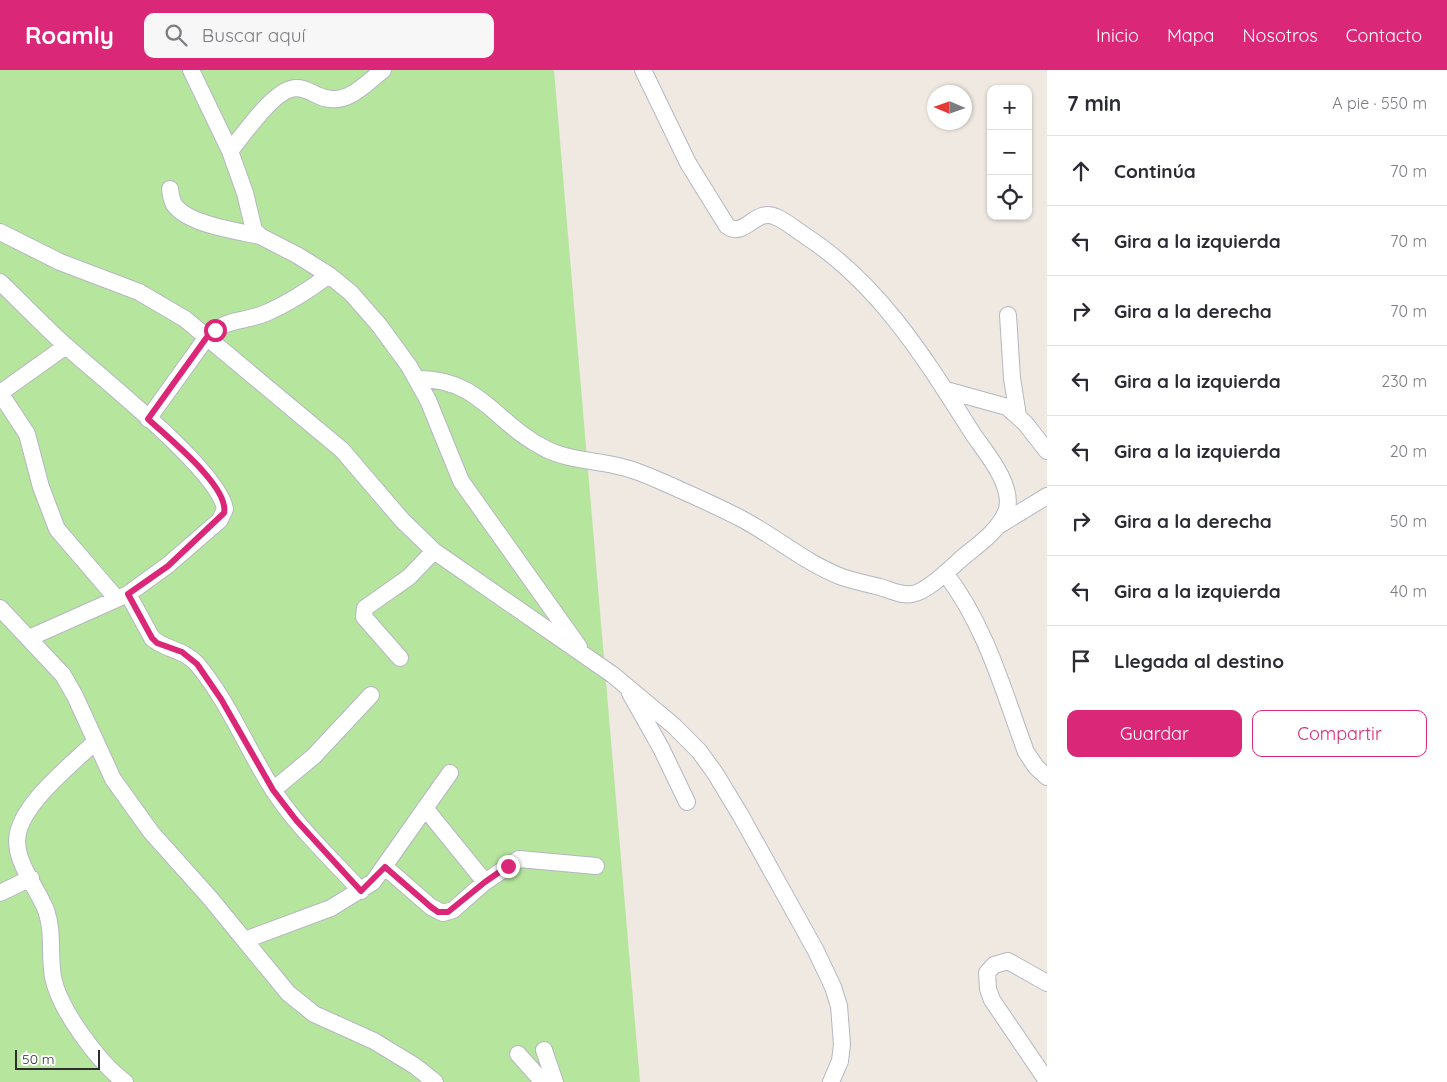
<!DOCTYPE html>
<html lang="es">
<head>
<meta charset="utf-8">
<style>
  body { margin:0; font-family:Quicksand,sans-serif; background:#f7f7f7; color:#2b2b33 }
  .controls { position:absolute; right:15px; top:15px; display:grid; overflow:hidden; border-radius:10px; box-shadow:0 1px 4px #0004 }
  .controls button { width:45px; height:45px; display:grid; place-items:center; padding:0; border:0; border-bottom:1px solid #e1e1e2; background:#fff; color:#2b2b33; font:25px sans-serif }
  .compass { position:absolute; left:927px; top:15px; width:45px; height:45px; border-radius:50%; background:#fff; box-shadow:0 1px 4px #0004; rotate:272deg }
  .scale { position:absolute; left:15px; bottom:12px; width:85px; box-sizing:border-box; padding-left:5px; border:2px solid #2e2e2e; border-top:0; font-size:14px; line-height:18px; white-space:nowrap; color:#2e2e2e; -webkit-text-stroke:4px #fff; paint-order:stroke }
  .stop { position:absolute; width:15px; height:15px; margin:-11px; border:4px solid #db2777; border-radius:50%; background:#fff }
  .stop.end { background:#db2777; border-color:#fff; box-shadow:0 1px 5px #0008 }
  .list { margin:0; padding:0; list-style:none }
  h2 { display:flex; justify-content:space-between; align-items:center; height:65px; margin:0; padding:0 20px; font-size:21px }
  h2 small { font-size:16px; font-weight:400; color:#7c7c81 }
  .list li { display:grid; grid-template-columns:32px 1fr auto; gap:15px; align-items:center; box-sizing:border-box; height:70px; padding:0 20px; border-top:1px solid #e1e1e2 }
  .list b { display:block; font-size:19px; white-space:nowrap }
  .list em { font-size:16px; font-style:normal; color:#7c7c81 }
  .actions { display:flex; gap:10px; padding:15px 20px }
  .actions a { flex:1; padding:11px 0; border:1px solid #db2777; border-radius:10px; text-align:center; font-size:18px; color:#db2777 }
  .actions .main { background:#db2777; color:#fff }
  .icon { flex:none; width:28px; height:28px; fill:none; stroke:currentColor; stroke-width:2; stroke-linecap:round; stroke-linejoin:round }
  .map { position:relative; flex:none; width:1047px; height:1012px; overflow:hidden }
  header { display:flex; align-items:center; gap:30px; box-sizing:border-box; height:70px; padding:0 25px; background:#db2777; color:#fff }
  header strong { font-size:24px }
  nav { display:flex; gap:28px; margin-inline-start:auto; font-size:18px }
  .search { width:350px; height:45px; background:#f7f7f7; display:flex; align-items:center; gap:12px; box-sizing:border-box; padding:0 18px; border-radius:10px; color:#7c7c81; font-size:19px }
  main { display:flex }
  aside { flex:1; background:#fff }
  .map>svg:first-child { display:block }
</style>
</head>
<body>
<header>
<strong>Roamly</strong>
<div class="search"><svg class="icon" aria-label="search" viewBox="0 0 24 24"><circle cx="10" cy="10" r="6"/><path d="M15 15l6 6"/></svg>Buscar aquí</div>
<nav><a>Inicio</a><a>Mapa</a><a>Nosotros</a><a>Contacto</a></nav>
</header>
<main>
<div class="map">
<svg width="1047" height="1012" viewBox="0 0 1047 1012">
  <rect width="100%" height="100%" fill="#efe9e1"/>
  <path fill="#b6e59e" d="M0 0H554L640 1012H0Z"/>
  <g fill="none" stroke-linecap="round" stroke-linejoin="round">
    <defs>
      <path id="minor" d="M191 0 230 81 245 123 254 160 260 166 297 185 329 205 351 223 379 255 409 296 428 330 461 411 579 577
        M230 81C244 64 271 24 291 19 300 16 309 21 317 25 344 39 363 16 383 0
        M170 119C171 126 172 133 176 137 192 155 237 161 260 166
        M0 162 60 192 139 222 185 249 342 380 402 450 434 481 613 605 674 656 699 681 715 703 741 746 816 881 833 917 839 936 842 974 840 991 831 1012
        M0 212C22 233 43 255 66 276 99 306 219 400 225 439L220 450 198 469 168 495 128 524 29 568
        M1008 245 1012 308 1018 346
        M417 309C481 308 496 355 546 379 570 391 597 390 622 397 640 401 657 410 674 417 696 427 719 437 740 448 775 466 805 493 842 507 854 511 867 514 880 517 890 520 902 526 912 524 927 522 951 498 962 488 978 475 1001 459 1007 439 1013 414 986 383 973 364 926 290 880 214 804 165 795 159 786 151 776 147 755 137 745 169 727 156L688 93 643 0
        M946 320 1007 337 1025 353 1047 381
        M0 323 27 364 41 417 57 459 117 529
        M0 323 66 276
        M148 349 207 267C228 247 242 253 266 243 289 233 309 220 329 205
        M998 456 1047 426
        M945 503C986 556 1003 620 1026 682L1036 697 1047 707
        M128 524 152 568C165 580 184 579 197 594 228 631 246 677 272 718 296 756 331 788 361 821
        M0 538 63 605 75 626 113 709 151 762 210 828 288 923 314 944 374 971 415 996 435 1012
        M400 588 364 547 365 538 409 507 434 481
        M630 623 661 678 687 732
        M95 672C71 695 25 731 18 763 12 789 37 817 46 840 54 863 49 885 53 907 59 939 99 993 125 1012
        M273 720 314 686 371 625
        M425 738 485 812
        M385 797 431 837 443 843 453 840 485 812 519 789 596 796
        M0 823 31 808
        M245 870 331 838 373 812 450 703
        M1047 913 1008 891 994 895 987 903 988 919 992 930 1047 1011
        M544 980 555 1012
        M518 984 543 1012"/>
    </defs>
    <use href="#minor" stroke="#b4b7c1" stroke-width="18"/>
    <use href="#minor" stroke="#fff" stroke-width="16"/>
  </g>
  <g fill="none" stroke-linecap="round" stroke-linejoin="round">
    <path stroke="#db2777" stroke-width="6" d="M215 260 207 267 148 349C167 367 230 417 224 443L168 496 128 524 152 568 157 573 182 582 197 594 221 629 273 720 296 750 361 821 385 797 431 837 438 842H448L485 812 508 796"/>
  </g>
</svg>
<div class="controls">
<button>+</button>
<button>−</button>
<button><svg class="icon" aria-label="locate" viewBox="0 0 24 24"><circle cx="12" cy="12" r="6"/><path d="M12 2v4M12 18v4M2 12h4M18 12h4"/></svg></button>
</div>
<svg class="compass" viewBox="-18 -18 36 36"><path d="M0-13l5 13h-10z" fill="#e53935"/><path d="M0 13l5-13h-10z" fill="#7c7c81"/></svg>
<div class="scale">50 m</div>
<div class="stop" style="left:215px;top:260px"></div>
<div class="stop end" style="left:508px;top:796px"></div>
</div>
<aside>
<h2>7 min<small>A pie · 550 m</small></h2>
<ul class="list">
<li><svg class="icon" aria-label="ahead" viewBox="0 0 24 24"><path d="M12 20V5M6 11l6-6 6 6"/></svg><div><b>Continúa</b></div><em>70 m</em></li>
<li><svg class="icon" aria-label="left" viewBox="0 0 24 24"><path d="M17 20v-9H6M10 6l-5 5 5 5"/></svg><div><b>Gira a la izquierda</b></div><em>70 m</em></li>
<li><svg class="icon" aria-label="right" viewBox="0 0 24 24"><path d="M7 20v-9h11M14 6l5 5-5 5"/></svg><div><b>Gira a la derecha</b></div><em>70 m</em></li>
<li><svg class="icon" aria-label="left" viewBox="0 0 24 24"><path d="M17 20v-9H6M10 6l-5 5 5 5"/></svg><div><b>Gira a la izquierda</b></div><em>230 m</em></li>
<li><svg class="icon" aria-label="left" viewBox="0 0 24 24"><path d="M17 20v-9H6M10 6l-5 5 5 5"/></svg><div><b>Gira a la izquierda</b></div><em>20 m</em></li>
<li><svg class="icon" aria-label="right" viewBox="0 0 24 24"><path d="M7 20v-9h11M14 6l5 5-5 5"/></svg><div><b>Gira a la derecha</b></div><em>50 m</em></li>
<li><svg class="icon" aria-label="left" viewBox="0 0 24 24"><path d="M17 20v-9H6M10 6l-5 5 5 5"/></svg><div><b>Gira a la izquierda</b></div><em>40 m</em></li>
<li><svg class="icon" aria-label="arrive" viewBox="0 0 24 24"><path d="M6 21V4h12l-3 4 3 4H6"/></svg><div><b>Llegada al destino</b></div></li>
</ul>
<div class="actions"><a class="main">Guardar</a><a>Compartir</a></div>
</aside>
</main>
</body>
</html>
